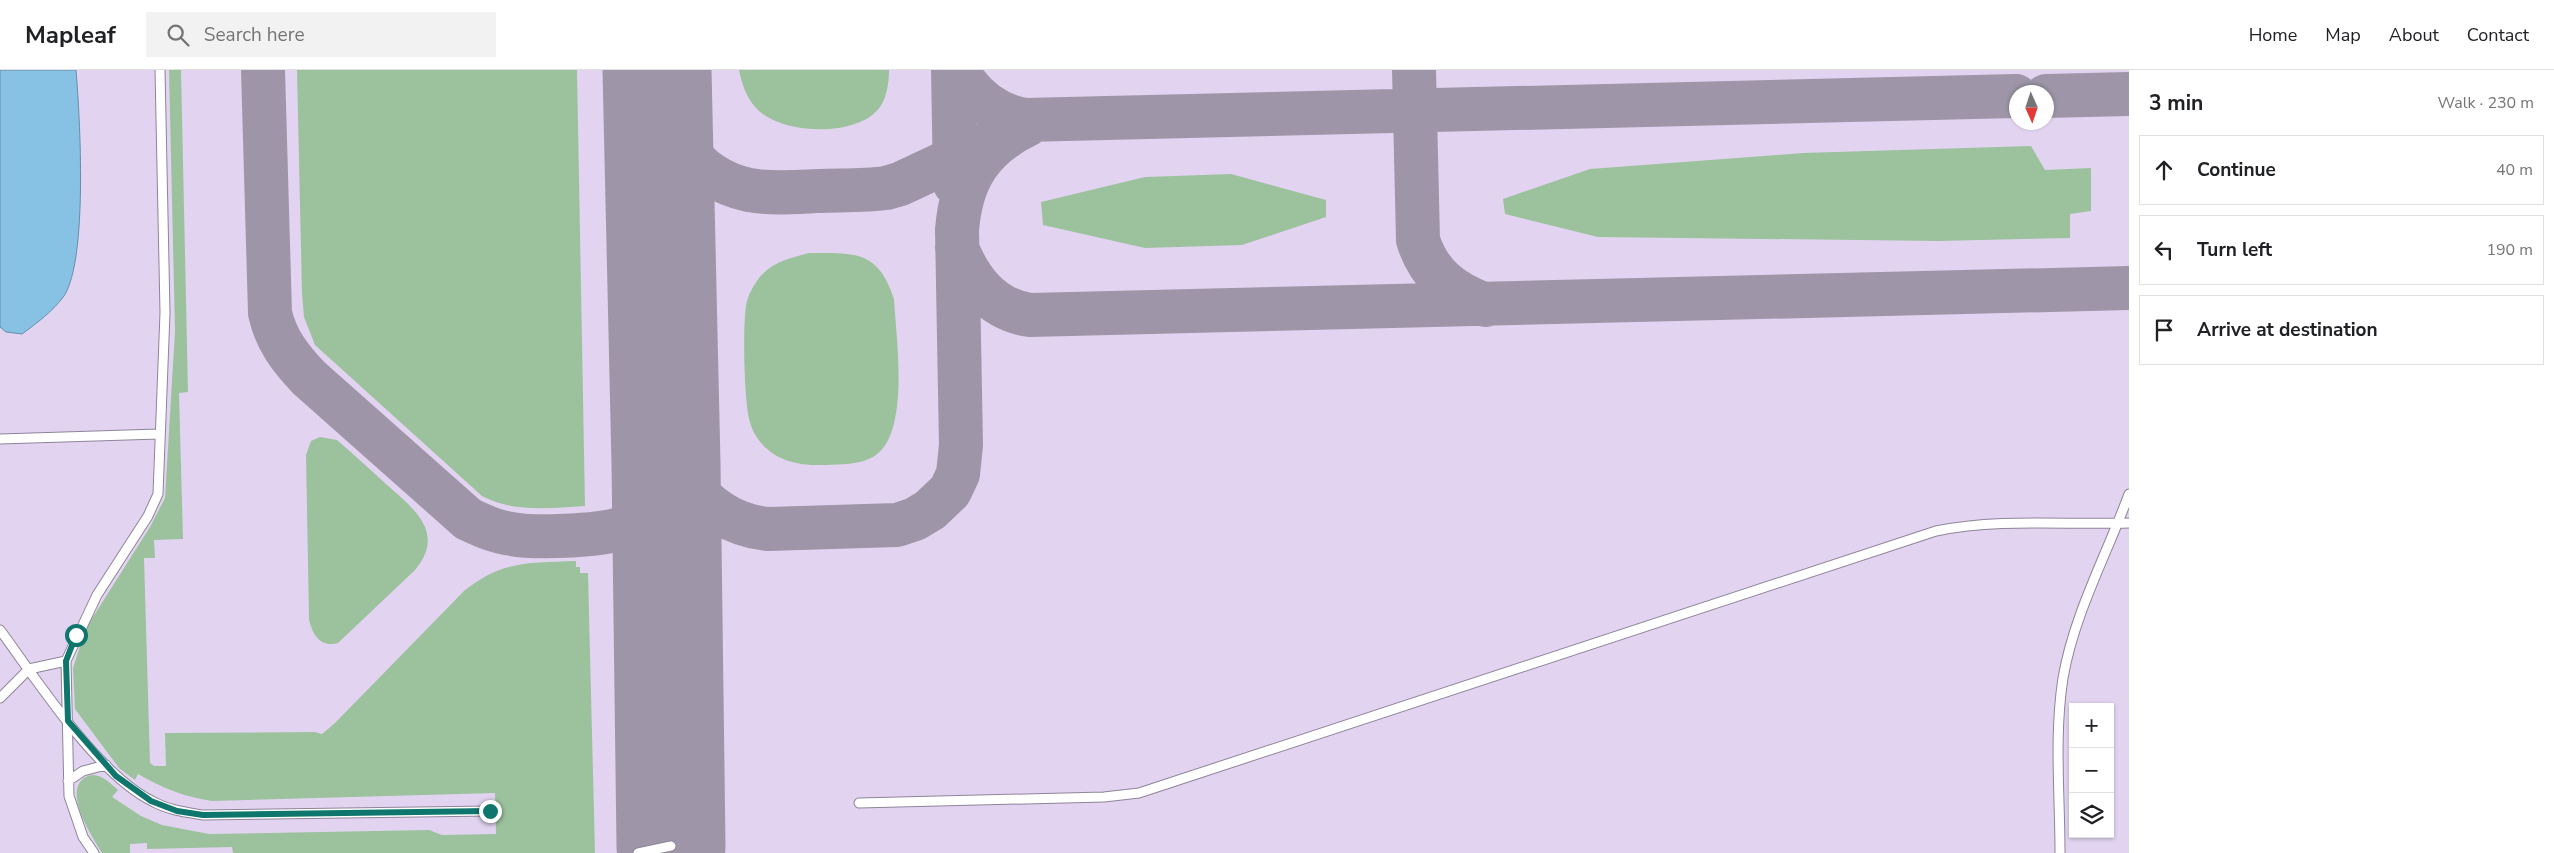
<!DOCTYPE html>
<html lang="en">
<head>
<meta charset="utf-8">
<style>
  body { margin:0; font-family:"Nunito Sans",sans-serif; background:#f2f2f2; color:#202124 }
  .controls { position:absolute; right:15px; bottom:15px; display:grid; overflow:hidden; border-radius:0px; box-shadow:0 1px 4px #0004 }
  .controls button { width:45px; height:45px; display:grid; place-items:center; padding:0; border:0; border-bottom:1px solid #e0e0e0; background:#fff; color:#202124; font:25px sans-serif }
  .compass { position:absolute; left:2009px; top:15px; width:45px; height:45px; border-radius:50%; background:#fff; box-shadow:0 1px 4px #0004; rotate:177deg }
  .stop { position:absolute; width:15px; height:15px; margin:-11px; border:4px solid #0f766e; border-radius:50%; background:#fff }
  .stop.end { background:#0f766e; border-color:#fff; box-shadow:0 1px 5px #0008 }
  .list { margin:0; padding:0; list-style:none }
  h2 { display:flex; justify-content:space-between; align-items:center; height:65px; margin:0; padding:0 20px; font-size:21px }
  h2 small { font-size:16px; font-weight:400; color:#757577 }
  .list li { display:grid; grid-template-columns:32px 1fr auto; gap:15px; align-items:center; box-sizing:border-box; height:70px; margin:0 10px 10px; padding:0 10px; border:1px solid #e0e0e0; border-radius:0px }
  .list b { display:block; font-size:19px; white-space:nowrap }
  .list em { font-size:16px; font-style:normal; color:#757577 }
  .icon { flex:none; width:28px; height:28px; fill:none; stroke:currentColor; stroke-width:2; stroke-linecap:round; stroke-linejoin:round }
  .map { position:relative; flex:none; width:2129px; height:783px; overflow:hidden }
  header { display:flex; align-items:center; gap:30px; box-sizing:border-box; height:70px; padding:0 25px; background:#fff; border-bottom:1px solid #e0e0e0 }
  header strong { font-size:24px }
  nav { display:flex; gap:28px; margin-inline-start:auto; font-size:18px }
  .search { width:350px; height:45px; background:#f2f2f2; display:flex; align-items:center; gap:12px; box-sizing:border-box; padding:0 18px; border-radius:0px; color:#757577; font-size:19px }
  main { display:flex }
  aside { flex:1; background:#fff }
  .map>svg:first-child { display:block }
</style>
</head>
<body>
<header>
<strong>Mapleaf</strong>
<div class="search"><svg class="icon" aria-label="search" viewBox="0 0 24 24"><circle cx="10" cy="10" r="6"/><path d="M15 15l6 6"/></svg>Search here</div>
<nav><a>Home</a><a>Map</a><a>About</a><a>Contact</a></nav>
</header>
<main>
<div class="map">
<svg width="2129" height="783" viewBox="0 0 2129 783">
  <rect width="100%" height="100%" fill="#eee3fa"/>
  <path fill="#e2d4f1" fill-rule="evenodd" d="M0 0H2129V783H0ZM2016 22H2046V52H2016ZM2073 637H2110V764H2073Z"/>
  <path fill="#9cc19d" d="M169 0H181L188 322 179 323 183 469 154 470 155 488H144L150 693 154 696H166L165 663 315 662 322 664 335 653 464 521C502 490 530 493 576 491V497H580V503H588L595 783H233L232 777 147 779V773L130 774V783H102C93 768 63 723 84 708 97 699 109 712 118 720L112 727 141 746 162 755 209 764 429 760 442 765 496 764 495 723 212 731C185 727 162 718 138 704L135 710 119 698 75 639 73 598 86 558 150 457 165 428 175 261Z
    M297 0H577L585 436C549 438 515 443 482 426L315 275 304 247 302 224Z
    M739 0H889C889 12 887 27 880 37 858 68 780 65 756 38 746 27 742 14 739 0Z
    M2031 76 2045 100 2091 98V141L2070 144V168L1938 171 1598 167 1505 144 1503 129 1590 99 1803 83Z
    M1231 104 1326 130V147L1242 175 1145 178 1043 155 1041 132 1145 107Z
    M809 183C855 183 878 180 894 229 896 267 911 366 873 387 859 395 841 394 825 395 799 396 774 391 758 369 755 365 751 357 750 352 744 334 742 249 747 231 750 221 758 207 767 200 779 190 795 187 809 183Z
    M320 367 337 370C354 385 370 399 386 414 414 439 447 463 414 501L338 573C320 578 312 564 309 549L306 385 311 371Z"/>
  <path fill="#87c1e4" stroke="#678ea9" d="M0 0H76C80 47 88 189 64 226 53 241 37 253 22 264L6 262 0 257Z"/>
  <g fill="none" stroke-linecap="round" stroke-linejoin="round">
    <path stroke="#9e96a8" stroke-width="44" d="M263 0 270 243C276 270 290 288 309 308L468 449C483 456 496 462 512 464 533 468 613 467 629 455 650 440 658 417 666 394
      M662 0C663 56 689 107 749 120 771 124 795 122 817 121 840 120 863 121 886 118L900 114 996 69
      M953 0 955 114
      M957 0C972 26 995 45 1025 50L2016 26
      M1414 0 1418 170C1429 205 1452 223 1486 235
      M2046 26 2129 24
      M957 178C970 211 993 240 1030 245L2129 218
      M666 379C669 390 677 400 685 409 707 437 732 456 769 459L897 455 915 449 930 440 950 421 958 404 961 375 957 160C961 109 981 77 1027 55"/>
    <path stroke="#9e96a8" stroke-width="109" d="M657 0 666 394 671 776"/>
    <defs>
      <path id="lane" d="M0 369 159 364
        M0 560C37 610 97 704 152 731 168 740 185 742 203 745L490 741
        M0 628 29 599 66 591
        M68 711 83 701 106 695
        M859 733 1104 727 1139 723 1936 461C1999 448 2065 455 2129 453
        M94 783 83 767 69 726 66 591 97 525 148 446 158 424 165 243 160 0
        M638 783 671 776
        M2060 783C2060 724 2054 666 2063 608 2074 544 2107 484 2129 424"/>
    </defs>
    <use href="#lane" stroke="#8e8499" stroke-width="11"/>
    <use href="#lane" stroke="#fff" stroke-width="9"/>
  </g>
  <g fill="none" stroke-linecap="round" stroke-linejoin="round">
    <path stroke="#0f766e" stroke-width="6" d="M76 565 66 591 68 651 116 706 151 731 177 741 203 745 490 741"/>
  </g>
</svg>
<div class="controls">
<button>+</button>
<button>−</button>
<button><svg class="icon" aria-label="layers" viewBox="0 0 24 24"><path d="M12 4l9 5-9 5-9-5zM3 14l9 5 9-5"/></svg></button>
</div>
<svg class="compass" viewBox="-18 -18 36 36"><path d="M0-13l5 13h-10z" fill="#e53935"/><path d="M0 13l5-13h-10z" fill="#757577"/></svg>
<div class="stop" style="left:76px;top:565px"></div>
<div class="stop end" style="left:490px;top:741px"></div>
</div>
<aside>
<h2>3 min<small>Walk · 230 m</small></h2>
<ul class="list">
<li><svg class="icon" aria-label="ahead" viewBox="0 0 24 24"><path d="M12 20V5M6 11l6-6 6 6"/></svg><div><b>Continue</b></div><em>40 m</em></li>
<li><svg class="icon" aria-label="left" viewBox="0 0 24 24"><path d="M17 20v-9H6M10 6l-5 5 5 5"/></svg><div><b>Turn left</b></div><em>190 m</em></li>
<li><svg class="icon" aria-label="arrive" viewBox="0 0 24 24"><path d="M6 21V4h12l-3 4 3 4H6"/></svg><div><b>Arrive at destination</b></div></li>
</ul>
</aside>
</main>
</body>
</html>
